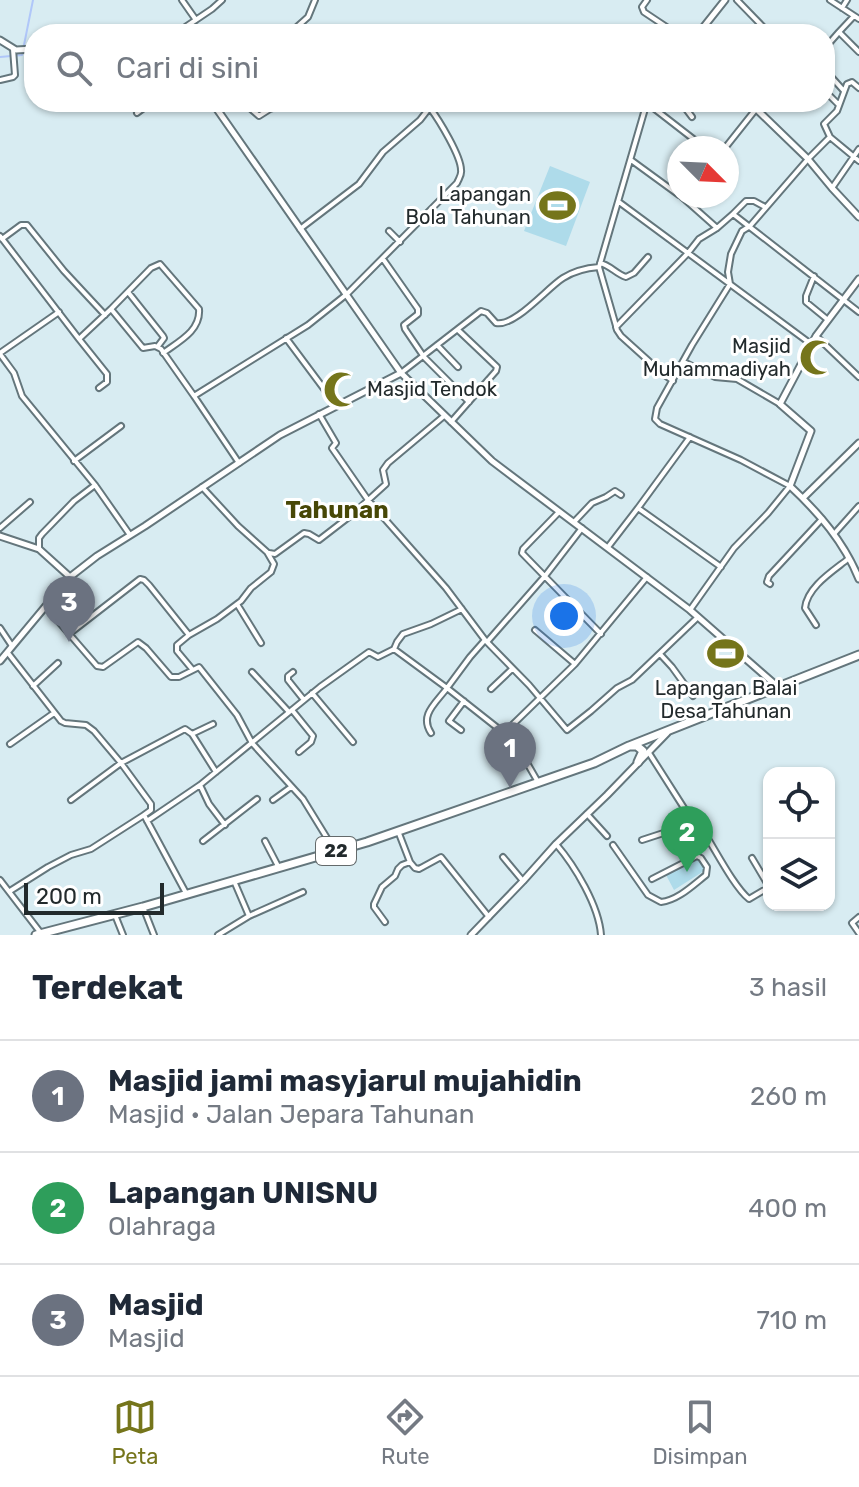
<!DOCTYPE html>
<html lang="id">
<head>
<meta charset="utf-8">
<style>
  body { margin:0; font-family:Rubik,sans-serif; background:#f2f2f3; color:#1f2937 }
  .controls { position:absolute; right:24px; bottom:24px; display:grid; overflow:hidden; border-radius:16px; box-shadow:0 2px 6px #0004 }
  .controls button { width:72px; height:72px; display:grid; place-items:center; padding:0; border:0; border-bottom:2px solid #e0e1e3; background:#fff; color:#1f2937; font:40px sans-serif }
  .compass { position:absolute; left:667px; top:136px; width:72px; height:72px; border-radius:50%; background:#fff; box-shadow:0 2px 6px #0004; rotate:114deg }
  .scale { position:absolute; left:24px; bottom:20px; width:140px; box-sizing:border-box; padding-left:8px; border:4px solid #222a2c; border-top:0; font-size:22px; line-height:28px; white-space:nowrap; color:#222a2c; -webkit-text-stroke:6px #fff; paint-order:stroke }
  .you { position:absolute; left:564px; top:616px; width:28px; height:28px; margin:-20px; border:6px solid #fff; border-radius:50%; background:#1a73e8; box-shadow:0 0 0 12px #1a73e833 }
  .badge { display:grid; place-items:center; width:52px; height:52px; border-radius:50%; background:#75751b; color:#fff; font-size:26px; font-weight:700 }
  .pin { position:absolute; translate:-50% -66px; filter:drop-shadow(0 2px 4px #0008) }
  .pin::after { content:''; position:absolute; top:42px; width:28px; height:24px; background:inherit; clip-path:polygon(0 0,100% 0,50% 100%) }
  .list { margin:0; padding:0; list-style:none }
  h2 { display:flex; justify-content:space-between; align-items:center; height:104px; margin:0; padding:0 32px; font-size:34px }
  h2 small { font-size:26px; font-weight:400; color:#747a83 }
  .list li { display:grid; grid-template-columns:52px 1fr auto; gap:24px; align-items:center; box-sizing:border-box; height:112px; padding:0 32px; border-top:2px solid #e0e1e3 }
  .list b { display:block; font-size:30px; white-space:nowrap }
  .list p { margin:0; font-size:26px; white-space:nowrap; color:#747a83 }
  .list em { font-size:26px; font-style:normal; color:#747a83 }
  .icon { flex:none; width:44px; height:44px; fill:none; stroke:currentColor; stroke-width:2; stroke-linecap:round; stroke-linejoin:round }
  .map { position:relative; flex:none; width:859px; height:935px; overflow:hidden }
  .search { position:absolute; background:#fff; box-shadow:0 2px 6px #0004; left:24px; right:24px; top:24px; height:88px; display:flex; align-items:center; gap:20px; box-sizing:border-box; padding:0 28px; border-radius:32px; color:#747a83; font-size:30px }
  .sheet { height:440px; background:#fff }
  nav { display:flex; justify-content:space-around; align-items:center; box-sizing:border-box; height:112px; border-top:2px solid #e0e1e3; background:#fff; font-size:22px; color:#747a83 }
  nav a { display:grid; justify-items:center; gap:4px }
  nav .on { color:#75751b }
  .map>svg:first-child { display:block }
</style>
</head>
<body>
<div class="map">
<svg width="859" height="935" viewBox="0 0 859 935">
  <rect width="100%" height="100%" fill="#d8ecf2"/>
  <path fill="#aedbea" d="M550 166 590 182 566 246 524 231Z
    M699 857 707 869 674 890 666 875Z"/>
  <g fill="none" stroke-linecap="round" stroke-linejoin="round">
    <path stroke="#b0c7f9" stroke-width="2" d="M0 57 22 55 33 0"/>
    <defs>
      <path id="street" d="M182 0 196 20
        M647 0 642 7 644 12 677 34
        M737 0 770 34
        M830 0 859 19
        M842 8 847 0
        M839 32 854 16
        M175 34 212 9 222 0
        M289 34 308 17 315 0
        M825 48 839 32 859 52
        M825 70 844 91
        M0 80 13 77 15 75 13 49
        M825 91 839 105
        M243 102 259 116 270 109 291 102
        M677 102 686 109 692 117
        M647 103 705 148
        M137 113 152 102
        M830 137 824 124 837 111 847 84 852 82 859 88
        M725 148 756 109
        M631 160 679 195
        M832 188 859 149
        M673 189 679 181
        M681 196 717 228
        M619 202 811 344
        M733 214 746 201H754L765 207
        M300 229 359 184 383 152 420 120 434 102
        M389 231 400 242
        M0 236 79 339 111 309 143 348 155 346 161 349 194 396
        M2 239 21 225H27L64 271 105 315
        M383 259 418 309V314L404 325 405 329 424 357 469 402
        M600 263C610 265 616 274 626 277L634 273 648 257
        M599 267 616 326
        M814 276 806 296V302L828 320
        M128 292 163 336 164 338 158 346
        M111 309 151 268 160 264 199 309C201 331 178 342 163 353
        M816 336 859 377
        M286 338 336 405
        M79 339 107 374V382L99 388
        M437 345 458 367
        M0 353 59 312
        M0 354 14 373 22 396 95 485 130 535
        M684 362 715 377 737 379 780 404
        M401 373 481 311 487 313 496 323C515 327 547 288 563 278 574 271 586 268 599 267L647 102
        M673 381 662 373 621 336 617 330 616 327 688 253 699 239 717 228 733 214 859 312
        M319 414 336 443 332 448 368 500 446 588 485 640 529 685 567 730 591 711 617 688 632 680 698 617
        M451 422 496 371 497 367 458 330
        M74 461 121 426
        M239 463 194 396 308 325 347 294 457 183C459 178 462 175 461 170 461 156 439 120 430 108
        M638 508 690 437
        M559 512 523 549 522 553 601 634
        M574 522 592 503 606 497 615 491 621 495
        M0 528 30 502
        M834 534 859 506
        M608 547 638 508 721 567
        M39 549V538L42 534 74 501 95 485
        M269 553 275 554 304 533 309 534 319 540 354 513 386 484 383 470 388 463 444 416
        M770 584 767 582 769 576 822 519
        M237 604 261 643
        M46 607 97 666 103 667 138 642 146 648 171 677H179L199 667 237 715 252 743 303 799 335 851
        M690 610 734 548 768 513 790 486 741 460 660 424 655 419 657 408 692 345 730 284 728 272 731 254 742 231 750 226 808 159 830 137 859 161
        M816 625 805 608C807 587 833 571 848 559
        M0 628 12 646
        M535 630 575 664
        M69 634 140 579 144 580 149 585 189 635
        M487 642 545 576 582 528
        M394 649 397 642 403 634 431 624 462 609
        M8 653 61 721 65 723 86 725 94 731 121 763 151 804V810L144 815 187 895
        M660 654 672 667 693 696
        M192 669 177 651V645L189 635 217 619 241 601 251 588 271 572 274 564 267 552 238 526 202 487
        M252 672 289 712
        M293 672 288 676V680L304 700
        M33 686 58 663
        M491 689 512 669
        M312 693 353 742
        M292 710 313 736 311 742 299 752
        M461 730 449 721 464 701
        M431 733C419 715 436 703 447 688L504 733 523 756 538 782
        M504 733 575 664 647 577
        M192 734 213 724
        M10 744 54 713
        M649 753 691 819 700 826C713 845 733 886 749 899L766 889 768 885 752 858
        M200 785 209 804 225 825
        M71 800 121 763 185 729 192 734 216 772
        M273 800 291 787
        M587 814 607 836
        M147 821 200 785 320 687 369 652 378 657 394 649 447 688 470 657 485 640
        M642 840 685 826 693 821
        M203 841 257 799
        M265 841 279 868
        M556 844C575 866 599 906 601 935
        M613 845 648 895 661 902C678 900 692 886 706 875L707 867 701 858 697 856 652 879
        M503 857 523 881
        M410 862 415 868 419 869 441 857 489 917
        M0 880 40 932
        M234 881 249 916
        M10 891 48 867 71 855 91 849 144 815
        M143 907 154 935
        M115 915 123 935
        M859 917 852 923 859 933
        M385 922 374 907V904L382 887 395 876 398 869 402 865 410 862 398 831
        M218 935 249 916 303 892"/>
      <path id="secondary" d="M698 34 725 0
        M0 40 16 50 34 49
        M212 102 401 373
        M749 102 808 159 832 188 859 217
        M859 279 816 336 780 404 811 431 790 486C819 513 844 542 859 579
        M803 498 859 443
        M0 536 39 549 70 577
        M0 661 70 577 97 556 145 526 280 435 401 373 492 461 690 610 778 687
        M471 935 523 881 556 844 607 795 667 733"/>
      <path id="highway" d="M631 746H637L643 751 638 762
        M36 935 143 907 367 842 594 763 629 746 859 655"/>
    </defs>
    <use href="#street" stroke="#64767c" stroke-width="8"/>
    <use href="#secondary" stroke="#64767c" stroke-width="9"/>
    <use href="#highway" stroke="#64767c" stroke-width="11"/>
    <use href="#street" stroke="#fff" stroke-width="4"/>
    <use href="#secondary" stroke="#fff" stroke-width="5"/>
    <use href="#highway" stroke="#fff" stroke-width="7"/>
  </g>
  <defs>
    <symbol id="stadium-bare" viewBox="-9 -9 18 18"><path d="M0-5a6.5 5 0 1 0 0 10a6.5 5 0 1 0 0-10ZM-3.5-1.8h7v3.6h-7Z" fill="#75751b" stroke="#fff" stroke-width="2.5" paint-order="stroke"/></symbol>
    <symbol id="mosque-bare" viewBox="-9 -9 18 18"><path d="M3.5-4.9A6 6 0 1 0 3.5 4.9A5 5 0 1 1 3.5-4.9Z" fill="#75751b" stroke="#fff" stroke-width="2.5" paint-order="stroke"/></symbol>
  </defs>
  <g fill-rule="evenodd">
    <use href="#stadium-bare" x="532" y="180" width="51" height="51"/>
    <use href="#mosque-bare" x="792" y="332" width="51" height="51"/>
    <use href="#mosque-bare" x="316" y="364" width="51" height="51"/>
    <use href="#stadium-bare" x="700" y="628" width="51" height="51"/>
  </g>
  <g text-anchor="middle" stroke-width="6" stroke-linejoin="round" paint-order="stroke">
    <rect fill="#fff" stroke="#646a6b" stroke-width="2" x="316" y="837" width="40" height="28" rx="6"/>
    <g font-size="18" font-weight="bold" fill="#222a2c">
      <text x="336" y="857">22</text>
    </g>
    <g font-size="20" fill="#222a2c" stroke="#fff" text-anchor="end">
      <text x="531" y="201">Lapangan<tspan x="531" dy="23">Bola Tahunan</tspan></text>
      <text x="791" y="353">Masjid<tspan x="791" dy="23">Muhammadiyah</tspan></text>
      <text x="367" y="396" text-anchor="start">Masjid Tendok</text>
      <text x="726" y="695" text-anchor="middle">Lapangan Balai<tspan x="726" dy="23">Desa Tahunan</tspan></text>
    </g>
    <g font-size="24" font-weight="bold" fill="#474706" stroke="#fff">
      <text x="337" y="518">Tahunan</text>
    </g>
  </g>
</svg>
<div class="controls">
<button><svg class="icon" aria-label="locate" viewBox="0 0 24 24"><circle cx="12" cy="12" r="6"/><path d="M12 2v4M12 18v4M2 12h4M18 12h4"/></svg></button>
<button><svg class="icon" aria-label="layers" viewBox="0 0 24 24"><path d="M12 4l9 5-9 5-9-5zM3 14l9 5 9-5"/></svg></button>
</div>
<svg class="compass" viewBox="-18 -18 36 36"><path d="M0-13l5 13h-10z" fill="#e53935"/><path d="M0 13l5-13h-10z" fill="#747a83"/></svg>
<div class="scale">200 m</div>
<div class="you"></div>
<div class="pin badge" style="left:510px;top:788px;background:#6b7280">1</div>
<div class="pin badge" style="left:687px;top:872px;background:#2e9e5b">2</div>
<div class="pin badge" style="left:69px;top:642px;background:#6b7280">3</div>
<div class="search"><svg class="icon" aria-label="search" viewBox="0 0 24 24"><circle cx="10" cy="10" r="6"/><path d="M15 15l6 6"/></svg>Cari di sini</div>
</div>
<section class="sheet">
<h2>Terdekat<small>3 hasil</small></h2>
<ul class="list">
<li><span class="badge" style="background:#6b7280">1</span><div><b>Masjid jami masyjarul mujahidin</b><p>Masjid · Jalan Jepara Tahunan</p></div><em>260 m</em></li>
<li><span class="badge" style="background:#2e9e5b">2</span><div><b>Lapangan UNISNU</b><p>Olahraga</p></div><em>400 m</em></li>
<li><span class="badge" style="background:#6b7280">3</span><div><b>Masjid</b><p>Masjid</p></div><em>710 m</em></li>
</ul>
</section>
<nav>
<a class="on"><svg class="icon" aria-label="map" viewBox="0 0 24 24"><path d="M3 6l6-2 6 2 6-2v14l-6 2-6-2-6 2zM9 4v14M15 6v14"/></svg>Peta</a>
<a><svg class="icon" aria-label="directions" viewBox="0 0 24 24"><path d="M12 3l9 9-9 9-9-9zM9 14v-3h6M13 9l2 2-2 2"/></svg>Rute</a>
<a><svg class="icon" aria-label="saved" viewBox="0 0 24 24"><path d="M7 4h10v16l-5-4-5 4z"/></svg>Disimpan</a>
</nav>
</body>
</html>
